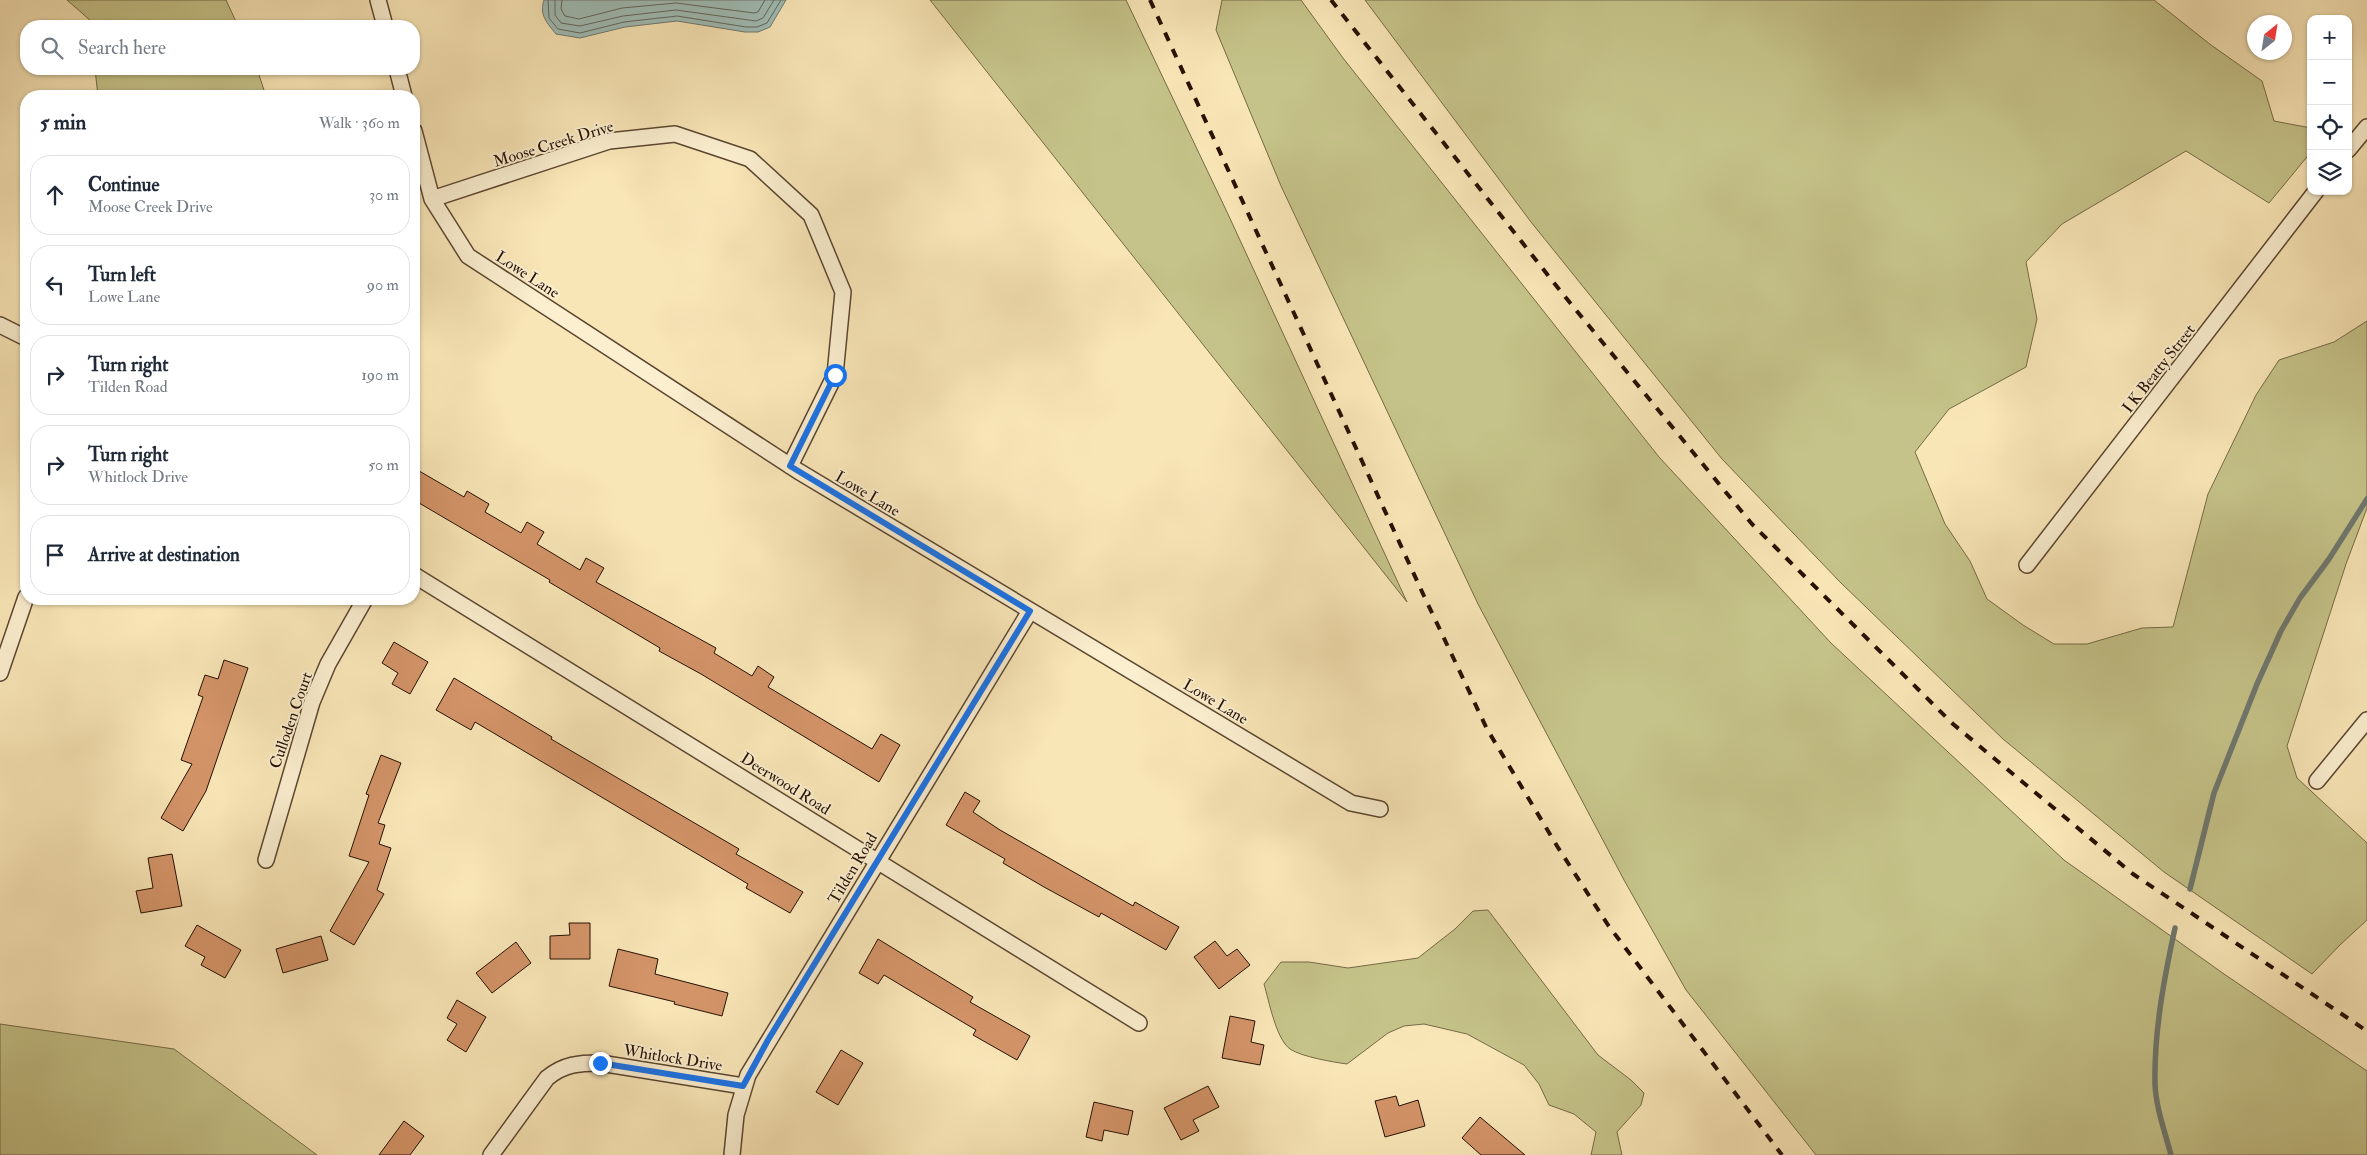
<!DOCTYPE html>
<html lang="en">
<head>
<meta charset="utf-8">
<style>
  body { margin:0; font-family:"IM FELL Double Pica",serif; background:#f6f6f7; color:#1f2937 }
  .controls { position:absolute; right:15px; top:15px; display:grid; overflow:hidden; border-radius:10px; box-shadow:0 1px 4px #0004 }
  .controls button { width:45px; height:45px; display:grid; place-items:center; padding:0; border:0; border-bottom:1px solid #e0e1e3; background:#fff; color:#1f2937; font:25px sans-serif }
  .compass { position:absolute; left:2247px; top:15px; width:45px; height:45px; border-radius:50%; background:#fff; box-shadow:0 1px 4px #0004; rotate:30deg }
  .stop { position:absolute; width:15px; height:15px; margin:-11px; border:4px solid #1a73e8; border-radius:50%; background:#fff }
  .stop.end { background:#1a73e8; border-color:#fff; box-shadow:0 1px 5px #0008 }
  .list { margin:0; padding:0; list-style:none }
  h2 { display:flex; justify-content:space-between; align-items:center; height:65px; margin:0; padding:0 20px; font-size:21px }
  h2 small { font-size:16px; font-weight:400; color:#747a83 }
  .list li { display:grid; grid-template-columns:32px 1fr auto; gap:15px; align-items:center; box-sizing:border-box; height:80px; margin:0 10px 10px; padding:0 10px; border:1px solid #e0e1e3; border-radius:20px }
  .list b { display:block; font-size:19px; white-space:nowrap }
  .list p { margin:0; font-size:16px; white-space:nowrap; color:#747a83 }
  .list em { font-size:16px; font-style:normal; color:#747a83 }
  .icon { flex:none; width:28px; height:28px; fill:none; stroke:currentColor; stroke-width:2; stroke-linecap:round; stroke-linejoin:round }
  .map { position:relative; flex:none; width:2367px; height:1155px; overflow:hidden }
  .search { position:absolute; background:#fff; box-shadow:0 1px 4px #0004; left:20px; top:20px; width:400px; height:55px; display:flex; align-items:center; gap:12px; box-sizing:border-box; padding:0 18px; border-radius:20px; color:#747a83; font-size:19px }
  .panel { position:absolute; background:#fff; box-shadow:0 1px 4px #0004; left:20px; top:90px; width:400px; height:515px; border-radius:20px }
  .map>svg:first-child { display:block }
</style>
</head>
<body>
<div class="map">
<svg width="2367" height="1155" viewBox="0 0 2367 1155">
  <rect width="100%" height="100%" fill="#f9e6b7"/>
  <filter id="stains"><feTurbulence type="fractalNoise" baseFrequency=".004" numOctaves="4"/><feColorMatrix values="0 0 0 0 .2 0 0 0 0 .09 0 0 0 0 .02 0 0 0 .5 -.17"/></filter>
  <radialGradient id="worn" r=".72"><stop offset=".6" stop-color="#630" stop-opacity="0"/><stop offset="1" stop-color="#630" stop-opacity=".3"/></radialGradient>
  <path fill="#c5c389" stroke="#766a46" d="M67 0H226L238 26H92L91 21Z
    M930 0H1126L1227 212 1407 602Z
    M1222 0H1301L1343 58 1659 457 1831 643 2064 860 2224 974 2367 1071V1155H1816L1686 990 1624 880 1478 604 1281 186 1216 30Z
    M1365 0H2154L2211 45 2262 81 2274 121 2311 128V152L2269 203 2186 151 2062 224 2026 262 2037 319 2026 367 1949 409 1915 452 1945 524 1970 561 1987 599 2023 625 2054 644H2087L2142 628 2173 627 2208 494 2256 395 2279 360 2334 342 2367 321V508L2346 564 2287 746 2297 778 2367 843V920L2341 944 2312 974 2164 872 2003 739 1841 583 1722 459 1531 222Z
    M95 69H257L266 96H98Z
    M1488 910 1598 1055 1631 1080 1644 1093 1641 1105 1617 1132 1622 1155H1591L1596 1132 1574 1114 1549 1105 1539 1084 1524 1065 1467 1034 1424 1024 1404 1026 1388 1033 1347 1064C1333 1062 1302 1057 1290 1049 1276 1039 1269 1001 1264 984L1281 962H1309L1348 968 1418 958 1455 929 1473 911Z
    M0 1024 174 1049 317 1155H0Z"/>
  <path fill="#a0bdb7" stroke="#6f786f" d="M544 0H786L770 27 758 32H745L677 21 625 27 580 38 556 34C547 23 539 15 544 0Z"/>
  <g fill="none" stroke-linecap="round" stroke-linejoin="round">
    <path stroke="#63665d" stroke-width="1" d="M548 0 549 18 558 29 580 33 624 22 677 16 746 27H757L767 23 781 0
      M555 0V15L561 23 580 26 623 16 676 10 756 21 763 18 774 0
      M562 0 561 9 565 16 579 19 622 8 676 3 754 13 758 12 765 0"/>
    <path stroke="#6f786f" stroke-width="5.5" d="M2190 889 2214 793 2257 684 2281 631 2300 598 2329 559 2367 499
      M2171 1155C2165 1132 2156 1108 2155 1084 2154 1031 2164 979 2175 928"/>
  </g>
  <path fill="#d39468" stroke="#261003" d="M414 468 464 497 467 491 489 504 485 512 521 533 527 522 544 532 537 544 580 570 586 558 604 568 596 582 716 648 714 653 752 676 758 666 774 677 768 687 872 749 881 734 900 745 879 782 701 674 659 651 660 648 549 582 550 580 414 500Z
    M394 642 428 662 410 694 392 684 398 673 382 663Z
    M224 660 248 668 206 791 183 831 161 818 192 764 181 760 203 697 198 695 205 675 218 679Z
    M454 678 552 737 551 739 739 849 736 854 803 892 790 913 746 888 748 884 475 722 471 730 436 710Z
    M381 755 401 763 378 823 385 825 379 844 391 848 377 890 384 894 354 945 330 931 369 862 349 856 369 795 366 794Z
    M965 792 980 801 973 812 1000 830 1133 906 1135 902 1179 927 1166 950 1101 913 1099 917 1044 887 1003 863 1005 859 946 825Z
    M172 854 182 906 141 913 136 891 153 888 148 858Z
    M569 923H590V959H550V936L570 935Z
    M197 925 241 950 225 978 201 965 205 957 185 946Z
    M321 936 328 960 283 973 276 949Z
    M878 939 973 997 970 1002 1030 1036 1017 1060 973 1035 976 1030 884 975 878 984 859 973Z
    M1215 941 1227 956 1237 949 1250 965 1219 989 1194 957Z
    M516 942 531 963 492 993 476 973Z
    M618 949 658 959 655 974 728 993 722 1016 674 1004 675 1002 609 986Z
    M457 1000 486 1017 466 1052 447 1040 457 1024 447 1018Z
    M1230 1016 1255 1021 1251 1042 1264 1045 1260 1065 1222 1058Z
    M841 1050 863 1063 838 1105 816 1092Z
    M1208 1086 1219 1107 1193 1120 1199 1131 1181 1140 1164 1108Z
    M1396 1096 1399 1106 1418 1100 1425 1126 1385 1137 1375 1101Z
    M1094 1102 1133 1111 1128 1135 1104 1130 1102 1141 1086 1137Z
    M1480 1117 1525 1155H1481L1462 1138Z
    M404 1121 424 1136 410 1155H379Z"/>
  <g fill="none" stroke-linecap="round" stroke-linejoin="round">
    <defs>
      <path id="street" d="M378 0 385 26
        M397 69 404 96
        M414 131 432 199 468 256 798 471 1351 803 1380 809
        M2348 150 2367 127
        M432 199 609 141 675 134 750 159 811 215 843 292 835 375 790 466
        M0 325 26 338
        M2027 565 2316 191
        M414 575 1139 1023
        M0 673 26 597
        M2317 781 2367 720
        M266 860 312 702 328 664 365 599
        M491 1155 547 1078C564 1064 579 1063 600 1063L743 1086
        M732 1155 736 1115 748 1075 1030 611"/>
    </defs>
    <use href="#street" stroke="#5b4630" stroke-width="18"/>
    <use href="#street" stroke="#fbefd0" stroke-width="15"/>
    <path stroke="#261003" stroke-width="4" stroke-dasharray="9 9" stroke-linecap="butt" d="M1150 0 1424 596 1487 729 1557 846 1608 925 1782 1155
      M1331 0 1562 293 1752 524 1953 724 2133 874 2367 1031"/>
  </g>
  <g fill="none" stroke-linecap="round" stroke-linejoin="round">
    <path stroke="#1a73e8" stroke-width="6" d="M600 1063 743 1086 768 1040 1030 611 790 466 835 375"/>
  </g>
  <g text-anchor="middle" stroke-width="4" stroke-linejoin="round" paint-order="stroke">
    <g font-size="16" fill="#261003" stroke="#fbefd0">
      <text transform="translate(553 143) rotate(-17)" y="6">Moose Creek Drive</text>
      <text transform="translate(528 274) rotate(33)" y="6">Lowe Lane</text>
      <text transform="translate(2158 368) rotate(-52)" y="6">I K Beatty Street</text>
      <text transform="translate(868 493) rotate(31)" y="6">Lowe Lane</text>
      <text transform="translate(1216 701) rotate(31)" y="6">Lowe Lane</text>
      <text transform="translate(290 720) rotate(-71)" y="6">Culloden Court</text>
      <text transform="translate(786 783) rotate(32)" y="6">Deerwood Road</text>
      <text transform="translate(852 868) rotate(-59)" y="6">Tilden Road</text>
      <text transform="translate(673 1057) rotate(9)" y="6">Whitlock Drive</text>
    </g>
  </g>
  <rect width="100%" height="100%" filter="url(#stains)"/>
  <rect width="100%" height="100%" fill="url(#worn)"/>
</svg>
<div class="controls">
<button>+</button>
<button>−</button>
<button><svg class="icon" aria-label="locate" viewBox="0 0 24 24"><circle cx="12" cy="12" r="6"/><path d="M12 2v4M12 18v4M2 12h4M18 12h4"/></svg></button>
<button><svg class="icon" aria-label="layers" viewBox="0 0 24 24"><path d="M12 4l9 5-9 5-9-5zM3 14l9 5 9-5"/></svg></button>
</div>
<svg class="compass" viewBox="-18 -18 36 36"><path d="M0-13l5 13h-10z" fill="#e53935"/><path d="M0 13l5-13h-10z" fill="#747a83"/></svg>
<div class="stop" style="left:835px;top:375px"></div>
<div class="stop end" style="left:600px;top:1063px"></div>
<div class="search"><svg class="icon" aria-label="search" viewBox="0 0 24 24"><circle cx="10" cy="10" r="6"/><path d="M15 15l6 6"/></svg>Search here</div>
<section class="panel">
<h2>5 min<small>Walk · 360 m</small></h2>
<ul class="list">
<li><svg class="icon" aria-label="ahead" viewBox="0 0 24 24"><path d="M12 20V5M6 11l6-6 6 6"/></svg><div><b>Continue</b><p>Moose Creek Drive</p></div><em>30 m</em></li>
<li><svg class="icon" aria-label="left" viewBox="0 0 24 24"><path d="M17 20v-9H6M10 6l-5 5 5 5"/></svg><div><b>Turn left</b><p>Lowe Lane</p></div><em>90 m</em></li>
<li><svg class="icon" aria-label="right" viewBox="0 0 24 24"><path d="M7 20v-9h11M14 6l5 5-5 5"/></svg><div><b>Turn right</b><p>Tilden Road</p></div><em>190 m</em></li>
<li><svg class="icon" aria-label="right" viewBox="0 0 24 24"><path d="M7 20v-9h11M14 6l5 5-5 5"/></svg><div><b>Turn right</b><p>Whitlock Drive</p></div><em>50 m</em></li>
<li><svg class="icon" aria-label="arrive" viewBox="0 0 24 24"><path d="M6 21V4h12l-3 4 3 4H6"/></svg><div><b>Arrive at destination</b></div></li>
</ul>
</section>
</div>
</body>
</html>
